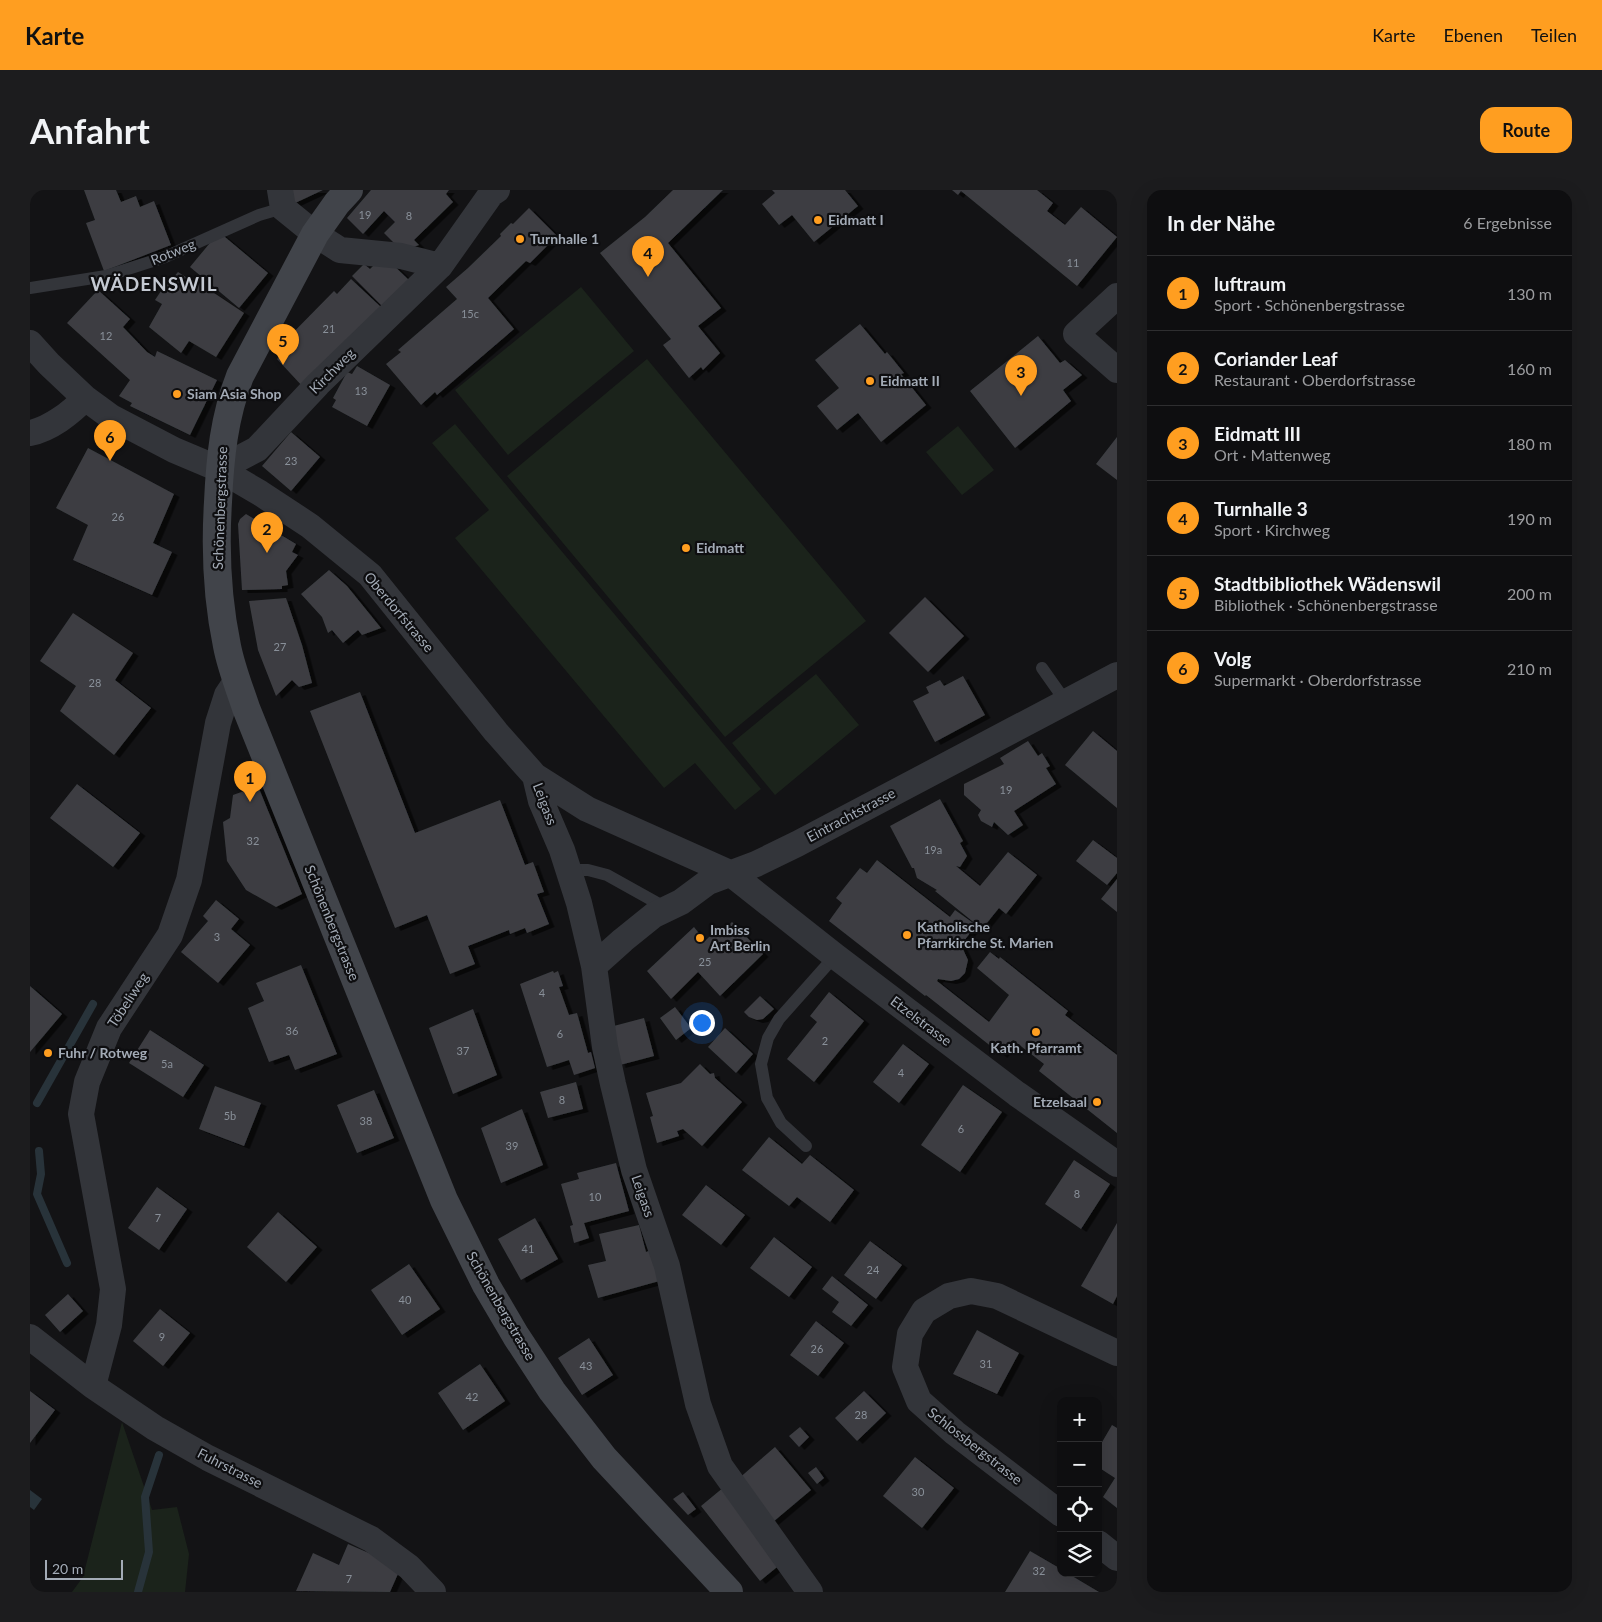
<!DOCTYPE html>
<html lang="de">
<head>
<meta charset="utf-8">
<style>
  body { margin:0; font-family:Lato,sans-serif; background:#1c1c1e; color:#f1f3f6 }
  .controls { position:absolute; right:15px; bottom:15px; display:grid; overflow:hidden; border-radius:10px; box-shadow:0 5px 20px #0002 }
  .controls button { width:45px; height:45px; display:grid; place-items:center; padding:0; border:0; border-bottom:1px solid #2e2e30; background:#0e0e10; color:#f1f3f6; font:25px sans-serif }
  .scale { position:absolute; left:15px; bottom:12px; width:78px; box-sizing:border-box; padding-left:5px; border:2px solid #a3abb6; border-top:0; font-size:14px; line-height:18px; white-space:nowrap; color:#a3abb6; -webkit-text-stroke:4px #0e0e10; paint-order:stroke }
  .you { position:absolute; left:671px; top:832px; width:18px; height:18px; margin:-12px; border:4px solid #fff; border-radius:50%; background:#1a73e8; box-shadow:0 0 0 8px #1a73e833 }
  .badge { display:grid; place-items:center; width:32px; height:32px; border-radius:50%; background:#ff9e20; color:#111; font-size:16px; font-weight:700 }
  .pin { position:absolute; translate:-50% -41px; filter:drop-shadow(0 1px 2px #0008) }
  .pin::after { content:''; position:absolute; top:26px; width:18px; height:15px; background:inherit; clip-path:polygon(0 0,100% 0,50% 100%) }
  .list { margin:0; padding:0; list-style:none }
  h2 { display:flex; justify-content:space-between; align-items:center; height:65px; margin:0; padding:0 20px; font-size:21px }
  h2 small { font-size:16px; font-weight:400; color:#9b9c9f }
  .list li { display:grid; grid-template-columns:32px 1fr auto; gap:15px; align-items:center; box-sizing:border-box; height:75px; padding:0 20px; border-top:1px solid #2e2e30 }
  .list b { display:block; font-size:19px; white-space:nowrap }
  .list p { margin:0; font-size:16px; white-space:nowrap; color:#9b9c9f }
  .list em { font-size:16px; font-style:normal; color:#9b9c9f }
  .icon { flex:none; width:28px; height:28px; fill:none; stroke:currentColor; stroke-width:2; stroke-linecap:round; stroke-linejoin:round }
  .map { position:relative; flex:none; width:1087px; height:1402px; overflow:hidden; border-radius:15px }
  header { display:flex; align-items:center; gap:30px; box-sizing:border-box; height:70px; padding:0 25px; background:#ff9e20; color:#111 }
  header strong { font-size:24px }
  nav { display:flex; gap:28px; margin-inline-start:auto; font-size:18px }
  .intro { display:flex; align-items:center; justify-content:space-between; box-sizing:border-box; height:120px; padding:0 30px }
  h1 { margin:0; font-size:35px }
  .button { padding:12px 22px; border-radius:15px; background:#ff9e20; color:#111; font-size:18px; font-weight:700 }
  main { display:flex; gap:30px; padding:0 30px }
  aside { flex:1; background:#0e0e10; border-radius:15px; box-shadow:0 5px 20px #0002 }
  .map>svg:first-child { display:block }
</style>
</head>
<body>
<header>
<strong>Karte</strong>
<nav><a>Karte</a><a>Ebenen</a><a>Teilen</a></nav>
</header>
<div class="intro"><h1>Anfahrt</h1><a class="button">Route</a></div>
<main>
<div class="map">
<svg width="1087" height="1402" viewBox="0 0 1087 1402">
  <defs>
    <filter id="shadow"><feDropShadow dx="5.5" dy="3" stdDeviation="0" flood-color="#0009"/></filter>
  </defs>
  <rect width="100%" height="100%" fill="#131315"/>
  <path fill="#1b231b" d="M551 97 604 161 478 265 425 200Z
    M617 169 836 431 695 547 477 286Z
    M425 234 731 599 705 620 665 573 634 598 425 348 459 320 402 253Z
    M928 236 964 280 932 305 896 262Z
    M786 484 829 535 745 605 702 553Z
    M92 1232 122 1320 147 1317 159 1364 155 1402H42L53 1387Z"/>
  <path fill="#28333a" d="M0 1300 12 1309 4 1320 0 1317Z"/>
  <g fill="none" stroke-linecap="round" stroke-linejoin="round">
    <path stroke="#28333a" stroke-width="8" d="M7 913 63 814
      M9 961 11 984 7 1004 37 1073
      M108 1402 119 1362 115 1307 129 1265"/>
  </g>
  <path fill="#3c3e42" filter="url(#shadow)" d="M54 0H86L91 12 106 6 110 17 124 11 141 55 74 81 56 33 65 30Z
    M259 0H293L263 14Z
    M341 0H419L416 4 423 12 384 50 389 55 372 61 354 43 365 32 354 21 333 44 317 28Z
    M643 0H693L638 53 691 118 668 136 690 163 673 180 671 177 659 188 633 155 641 149 570 63 615 27Z
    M742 0H815L828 16 784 52 762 25 749 35 732 14 745 3Z
    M922 0H1007L1023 13 1017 21 1035 35 1051 17 1087 47 1047 96 931 1 928 5Z
    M499 18 527 46 500 73 496 71 458 108 484 139 407 205 405 202 391 215 356 174 371 162 368 160 427 109 416 97 438 78 471 46 470 44 481 33 483 34Z
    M189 42 238 83 209 118 160 77Z
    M349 70H358L382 93 356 120 322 86 334 74 340 79Z
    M148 82 168 95 169 93 214 123 186 167 159 151 151 163 119 137 132 114 125 110 141 86 143 88Z
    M321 89 352 118 274 198 247 169 252 164 247 159 304 101 307 104Z
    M68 100 100 129 93 137 117 162 125 167 127 161 187 190 160 245 100 216 102 213 89 206 100 190 37 133Z
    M830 134 855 164 857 162 874 183 871 184 896 215 851 252 828 223 807 240 787 216 809 198 785 170Z
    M1008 146 1030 173 1035 170 1052 185 1033 200 1041 211 985 258 940 201Z
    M327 176 360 195 337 236 302 217 306 210 303 208 317 182 322 184Z
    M261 242 290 267 261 301 232 276Z
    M1087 247V290L1066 274Z
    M58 258 144 304 123 353 142 362 122 405 43 370 58 335 26 318Z
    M216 324 266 354 262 362 268 365 256 381 258 395 252 396V399L212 400 208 334 210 329Z
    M299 380 317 396 351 438 332 445 328 440 313 453 302 440 298 443 292 427 271 404Z
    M895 407 934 446 898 482 859 443Z
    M256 408 272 455 282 493 269 497 262 490 246 506 228 460 219 411Z
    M43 423 103 463 85 490 121 518 84 565 30 521 46 496 10 471Z
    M933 486 955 525 905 552 883 511 899 503 896 497 910 490 914 496Z
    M330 502 385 643 470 610 495 675 503 672 514 702 507 704 519 734 497 743 495 738 480 744 479 740 438 756 445 774 420 784 397 725 365 738 280 521Z
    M1063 541 1087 561V618L1035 575Z
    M998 551 1008 566 1012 563 1020 576 1016 578 1026 594 984 621 993 635 978 645 964 632 962 637 951 631 948 625 951 620 934 605V594L974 574 970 568Z
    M47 594 110 643 83 677 20 628Z
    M228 596 272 704 246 717 216 700 197 671 193 632 200 628 203 605Z
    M910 609 933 651 930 653 937 666 930 677 926 676 950 696 978 662 1007 685 976 724 969 718 952 739 905 701 907 700 887 688 884 678H882L860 636Z
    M1063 650 1087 668V683L1077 695 1046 671Z
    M847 670 920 727 925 720 946 735 931 755 938 770 935 783 929 789 921 791 908 789 907 791 959 832 979 805 947 778 960 762 969 769 970 767 1038 821 1035 825 1087 865V943L1009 881 1014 874 983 850 972 865 896 805 895 806 799 731 812 713 806 708 830 678 837 683Z
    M1087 689V722L1071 709Z
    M186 710 209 729 201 739 220 755 188 793 151 762 178 731 173 726Z
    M702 732 733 764 690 806 668 782 641 809 617 781 664 737 675 751 680 746 687 747Z
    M271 775 307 864 265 880 259 865 239 872 218 818 234 811 226 793Z
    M523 781 524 783 528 781 533 796 529 797 539 825 547 823 558 863 561 862 565 878 544 885 539 870 517 877 490 794Z
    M0 796 32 824 0 862Z
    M799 802 834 831 784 892 757 869 787 832 780 826Z
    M730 806 744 819 733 829 727 830 719 827 714 822Z
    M645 817 661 838 646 850 630 828Z
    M443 819 467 885 423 904 399 838Z
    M614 828 624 866 590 875 580 837Z
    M695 838 723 864 706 883 678 857Z
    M120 840 174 875 153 907 99 873Z
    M873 854 899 874 869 913 843 892Z
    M670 874 680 884 684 883 685 888 712 912 672 956 653 939 647 941 649 946 627 953 620 927 623 926 616 903 651 893Z
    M546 892 553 919 518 928 510 902Z
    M933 895 972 922 930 982 891 955Z
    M185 896 231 913 214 956 169 939Z
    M344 900 364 948 327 963 307 915Z
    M492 919 513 975 471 993 451 938Z
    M739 947 772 974 780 965 824 1000 800 1032 767 1007 759 1016 712 980Z
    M1044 970 1080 994 1051 1039 1015 1014Z
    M586 973 599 1021 554 1033 559 1048 544 1053 540 1036 543 1035 531 994 549 989 547 983Z
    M676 995 715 1025 691 1055 652 1025Z
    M127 997 157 1019 129 1060 98 1038Z
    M248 1022 287 1057 256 1092 217 1057Z
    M505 1028 528 1069 491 1090 468 1049Z
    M1087 1033V1106L1083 1114 1051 1096Z
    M609 1035 616 1062 624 1059 633 1090 568 1108 558 1075 576 1071 569 1044Z
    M744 1047 782 1077 759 1107 720 1078Z
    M840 1051 872 1075 846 1109 814 1085Z
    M379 1074 410 1119 372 1145 341 1100Z
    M802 1086 838 1115 821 1136 802 1122 809 1112 792 1099Z
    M38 1104 53 1121 30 1142 15 1125Z
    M130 1119 160 1143 133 1176 103 1151Z
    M786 1131 814 1153 788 1186 760 1165Z
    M947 1140 989 1163 967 1204 923 1184Z
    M559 1148 583 1185 552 1205 528 1168Z
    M450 1174 475 1211 433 1240 408 1203Z
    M0 1201 25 1220 0 1253Z
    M834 1201 856 1223 827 1251 805 1228Z
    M1082 1235 1087 1238V1318L1073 1307 1085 1288 1068 1277V1259Z
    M770 1237 779 1247 769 1257 759 1246Z
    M745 1257 781 1300 743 1332 707 1290Z
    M885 1267 924 1298 892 1338 853 1306Z
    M786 1277 794 1288 787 1294 778 1283Z
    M694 1297 752 1373 730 1391 671 1316Z
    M653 1302 666 1319 658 1325 643 1309Z
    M318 1354 371 1377 360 1402 266 1401 283 1363 309 1375Z
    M1000 1361 1031 1379V1383H1037L1069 1402H975Z"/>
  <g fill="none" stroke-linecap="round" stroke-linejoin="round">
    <path stroke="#33353a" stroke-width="12" d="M0 98 76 86 135 67 229 25 253 18
      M1012 478 1036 512
      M539 680H558L577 685 638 719
      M776 956 751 933 737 908 731 874 738 848 749 829 805 766"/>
    <path stroke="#33353a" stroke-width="26" d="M250 0 253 18 285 44 310 60 371 66 410 76
      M1087 106 1046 144 1087 180
      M0 153 19 174 55 208 81 227 144 260 189 279 230 303 280 336 340 385 466 542 505 586 557 619 700 683 805 766 987 904 1087 974
      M0 243C20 239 41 223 55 208
      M189 279 227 259 288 194 410 76 461 4 467 0
      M505 586 511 611 532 660 549 713 564 776 575 857 583 894 604 980 637 1076 668 1214 690 1276 780 1402
      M564 776 593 750 624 725 651 712 678 692 726 674 767 654 1087 485
      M0 1147 63 1196 125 1238 178 1268 341 1349 379 1377 403 1402
      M63 1196 79 1135 83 1099 51 924 57 892 79 838 140 745 159 690 188 533 197 505 207 490
      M1031 1324 925 1243 889 1211 875 1177 880 1144 894 1121 919 1106 941 1101 967 1106 1087 1163
      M1068 1353 1087 1368"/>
    <path stroke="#41444a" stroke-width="28" d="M319 0 307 13 285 44 210 186C194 227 190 268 188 312 185 360 187 408 197 456 201 477 209 497 216 518L414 1010 456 1095 486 1146 522 1201 574 1268 699 1402"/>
  </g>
  <g fill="#ff9e20" stroke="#0e0e10" stroke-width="2">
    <circle cx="788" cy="30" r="5"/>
    <circle cx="490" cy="49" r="5"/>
    <circle cx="840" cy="191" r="5"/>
    <circle cx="147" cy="204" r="5"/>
    <circle cx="656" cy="358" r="5"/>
    <circle cx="877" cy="745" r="5"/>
    <circle cx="670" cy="748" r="5"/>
    <circle cx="1006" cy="842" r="5"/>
    <circle cx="18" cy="863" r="5"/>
    <circle cx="1067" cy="912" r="5"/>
  </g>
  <g text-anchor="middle" stroke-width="4.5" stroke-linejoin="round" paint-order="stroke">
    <g font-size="11" fill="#899099">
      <text x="335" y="29">19</text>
      <text x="379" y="30">8</text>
      <text x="1043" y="77">11</text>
      <text x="440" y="128">15c</text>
      <text x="299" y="143">21</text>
      <text x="76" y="150">12</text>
      <text x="331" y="205">13</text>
      <text x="261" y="275">23</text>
      <text x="88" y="331">26</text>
      <text x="250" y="461">27</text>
      <text x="65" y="497">28</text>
      <text x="976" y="604">19</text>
      <text x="223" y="655">32</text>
      <text x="903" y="664">19a</text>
      <text x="187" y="751">3</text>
      <text x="675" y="776">25</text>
      <text x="512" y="807">4</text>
      <text x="262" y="845">36</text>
      <text x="530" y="848">6</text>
      <text x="795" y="855">2</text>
      <text x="433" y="865">37</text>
      <text x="137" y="878">5a</text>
      <text x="871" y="887">4</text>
      <text x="532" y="914">8</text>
      <text x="200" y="930">5b</text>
      <text x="336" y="935">38</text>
      <text x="931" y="943">6</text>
      <text x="482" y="960">39</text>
      <text x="1047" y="1008">8</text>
      <text x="565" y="1011">10</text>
      <text x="128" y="1032">7</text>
      <text x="498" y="1063">41</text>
      <text x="843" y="1084">24</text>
      <text x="375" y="1114">40</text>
      <text x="132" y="1151">9</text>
      <text x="787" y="1163">26</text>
      <text x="956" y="1178">31</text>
      <text x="556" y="1180">43</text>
      <text x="442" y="1211">42</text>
      <text x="831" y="1229">28</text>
      <text x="888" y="1306">30</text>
      <text x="1009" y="1385">32</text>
      <text x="319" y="1393">7</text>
    </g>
    <g font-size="14" font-weight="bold" fill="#a3abb6" stroke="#0e0e10" text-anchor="start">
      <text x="798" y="35">Eidmatt I</text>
      <text x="500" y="54">Turnhalle 1</text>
      <text x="850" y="196">Eidmatt II</text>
      <text x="157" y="209">Siam Asia Shop</text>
      <text x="666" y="363">Eidmatt</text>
      <text x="887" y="742">Katholische<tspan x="887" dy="16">Pfarrkirche St. Marien</tspan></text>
      <text x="680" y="745">Imbiss<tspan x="680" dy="16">Art Berlin</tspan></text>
      <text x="1006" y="863" text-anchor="middle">Kath. Pfarramt</text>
      <text x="28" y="868">Fuhr / Rotweg</text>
      <text x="1057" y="917" text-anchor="end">Etzelsaal</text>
    </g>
    <g font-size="14" fill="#a3abb6" stroke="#0e0e10">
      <text transform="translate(143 62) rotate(-22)" y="5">Rotweg</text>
      <text transform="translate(302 181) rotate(-45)" y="5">Kirchweg</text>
      <text transform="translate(190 318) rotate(-88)" y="5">Schönenbergstrasse</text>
      <text transform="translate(369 422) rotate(50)" y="5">Oberdorfstrasse</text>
      <text transform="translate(515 614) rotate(69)" y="5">Leigass</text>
      <text transform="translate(821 625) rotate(-28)" y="5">Eintrachtstrasse</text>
      <text transform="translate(302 733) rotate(68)" y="5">Schönenbergstrasse</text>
      <text transform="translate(98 810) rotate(-57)" y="5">Töbeliweg</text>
      <text transform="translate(891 831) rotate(37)" y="5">Etzelstrasse</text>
      <text transform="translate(613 1006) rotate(71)" y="5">Leigass</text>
      <text transform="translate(471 1116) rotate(60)" y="5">Schönenbergstrasse</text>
      <text transform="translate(945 1256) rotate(38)" y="5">Schlossbergstrasse</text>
      <text transform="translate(200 1278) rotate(27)" y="5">Fuhrstrasse</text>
    </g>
    <g font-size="19" font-weight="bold" letter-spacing="1" fill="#c4c9d2" stroke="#0e0e10">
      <text x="124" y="101">WÄDENSWIL</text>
    </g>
  </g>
</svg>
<div class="controls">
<button>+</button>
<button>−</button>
<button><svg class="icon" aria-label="locate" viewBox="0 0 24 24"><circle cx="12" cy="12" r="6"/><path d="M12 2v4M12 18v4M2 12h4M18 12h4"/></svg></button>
<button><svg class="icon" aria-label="layers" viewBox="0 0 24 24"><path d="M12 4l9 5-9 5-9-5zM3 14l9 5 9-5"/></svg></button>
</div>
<div class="scale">20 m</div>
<div class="you"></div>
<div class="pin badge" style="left:220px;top:612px">1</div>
<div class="pin badge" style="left:237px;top:363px">2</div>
<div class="pin badge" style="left:991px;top:206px">3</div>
<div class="pin badge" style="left:618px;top:87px">4</div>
<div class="pin badge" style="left:253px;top:175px">5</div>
<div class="pin badge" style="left:80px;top:271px">6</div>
</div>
<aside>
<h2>In der Nähe<small>6 Ergebnisse</small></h2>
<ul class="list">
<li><span class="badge">1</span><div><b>luftraum</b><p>Sport · Schönenbergstrasse</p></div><em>130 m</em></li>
<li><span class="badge">2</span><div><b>Coriander Leaf</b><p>Restaurant · Oberdorfstrasse</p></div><em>160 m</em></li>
<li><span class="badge">3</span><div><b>Eidmatt III</b><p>Ort · Mattenweg</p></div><em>180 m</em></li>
<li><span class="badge">4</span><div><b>Turnhalle 3</b><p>Sport · Kirchweg</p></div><em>190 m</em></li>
<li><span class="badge">5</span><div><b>Stadtbibliothek Wädenswil</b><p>Bibliothek · Schönenbergstrasse</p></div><em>200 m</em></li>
<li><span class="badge">6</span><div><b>Volg</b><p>Supermarkt · Oberdorfstrasse</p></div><em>210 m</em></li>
</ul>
</aside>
</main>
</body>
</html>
